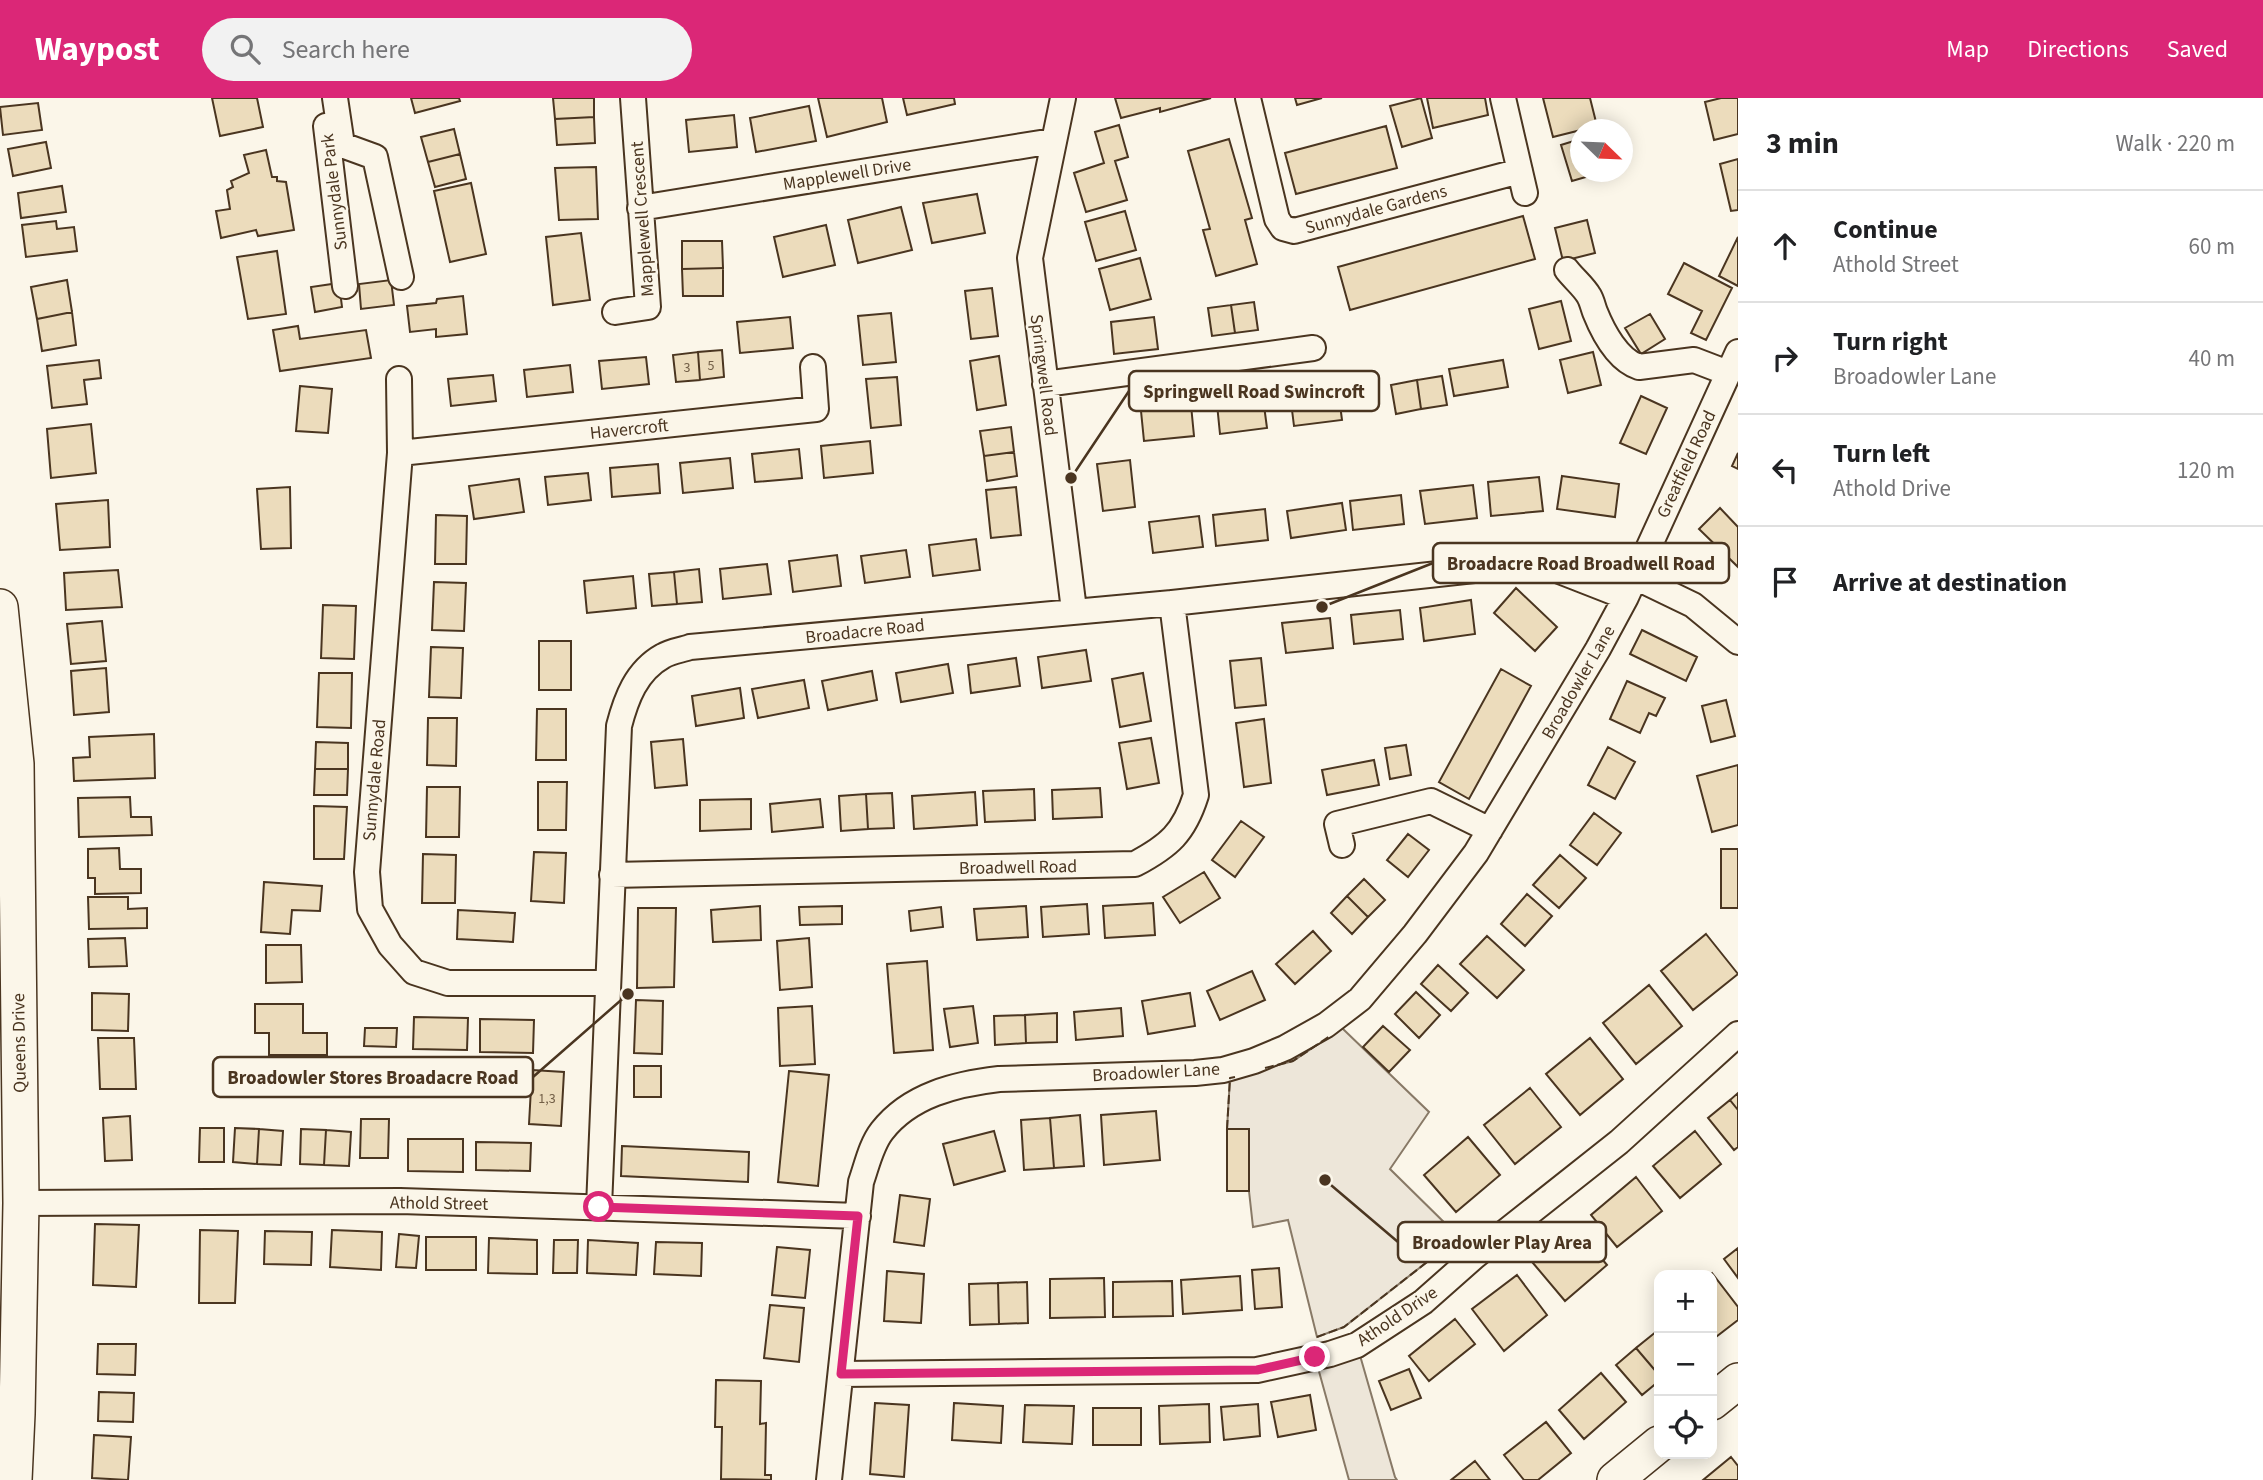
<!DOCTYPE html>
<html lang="en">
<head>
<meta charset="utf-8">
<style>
  body { margin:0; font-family:"Source Sans 3",sans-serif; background:#f2f2f2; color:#202124 }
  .controls { position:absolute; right:21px; bottom:21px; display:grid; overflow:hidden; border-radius:14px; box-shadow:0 4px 18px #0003 }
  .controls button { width:63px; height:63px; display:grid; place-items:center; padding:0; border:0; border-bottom:2px solid #e0e0e0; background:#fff; color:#202124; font:35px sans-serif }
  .compass { position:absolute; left:1570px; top:21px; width:63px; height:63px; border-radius:50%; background:#fff; box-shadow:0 4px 18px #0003; rotate:113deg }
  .stop { position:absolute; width:21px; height:21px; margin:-16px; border:5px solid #db2777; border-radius:50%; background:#fff }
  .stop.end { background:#db2777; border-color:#fff; box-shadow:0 2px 7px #0008 }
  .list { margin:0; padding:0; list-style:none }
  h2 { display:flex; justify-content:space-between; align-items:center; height:91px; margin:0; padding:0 28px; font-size:30px }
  h2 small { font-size:23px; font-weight:400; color:#757577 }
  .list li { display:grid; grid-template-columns:46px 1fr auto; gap:21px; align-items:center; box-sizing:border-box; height:112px; padding:0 28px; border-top:2px solid #e0e0e0 }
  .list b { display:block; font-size:26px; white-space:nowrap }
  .list p { margin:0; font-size:23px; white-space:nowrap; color:#757577 }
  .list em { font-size:23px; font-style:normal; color:#757577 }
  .icon { flex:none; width:38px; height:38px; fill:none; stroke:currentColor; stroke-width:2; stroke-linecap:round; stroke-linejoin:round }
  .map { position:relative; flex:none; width:1738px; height:1382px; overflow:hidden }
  header { display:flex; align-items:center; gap:42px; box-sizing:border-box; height:98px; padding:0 35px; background:#db2777; color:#fff }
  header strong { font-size:33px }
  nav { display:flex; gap:38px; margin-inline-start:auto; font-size:24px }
  .search { width:490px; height:63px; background:#f2f2f2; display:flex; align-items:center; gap:18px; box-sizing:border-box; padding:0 24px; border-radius:38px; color:#757577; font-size:26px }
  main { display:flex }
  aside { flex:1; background:#fff }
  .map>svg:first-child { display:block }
</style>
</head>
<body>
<header>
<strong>Waypost</strong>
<div class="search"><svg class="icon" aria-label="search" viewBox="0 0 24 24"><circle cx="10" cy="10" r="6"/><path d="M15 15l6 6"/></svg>Search here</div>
<nav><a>Map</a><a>Directions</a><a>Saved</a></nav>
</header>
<main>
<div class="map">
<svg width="1738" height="1382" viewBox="0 0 1738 1382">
  <rect width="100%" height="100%" fill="#fbf6e9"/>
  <path fill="#ede6d9" stroke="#887966" stroke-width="2" d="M1342 930 1429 1014 1390 1071 1459 1139 1344 1229 1317 1239 1288 1122 1253 1129 1249 1093V1031H1227L1230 980 1293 963Z
    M1357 1247 1395 1379 1397 1382H1349L1315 1259Z"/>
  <path fill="#ecdcbc" stroke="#4a3520" stroke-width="2" d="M212 0H257L263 29 220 38Z
    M411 0H459L460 3 415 15Z
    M553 0H594V19L555 21Z
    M818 0H882L887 24 827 39Z
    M903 0H954L955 6 907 17Z
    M1115 0H1211L1160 14V10L1121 20Z
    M1295 0H1322L1297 7Z
    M1421 0 1432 40 1402 49 1390 8Z
    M1427 0H1485L1488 17 1433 30Z
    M1543 0H1590L1597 28 1553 39Z
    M1721 0H1738V36L1714 42 1705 4Z
    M38 5 42 32 3 37 0 9Z
    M809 8 816 43 756 54 750 20Z
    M734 17 737 49 689 54 686 22Z
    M594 19 595 45 557 47 555 21Z
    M1119 27 1128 59 1115 63 1127 102 1086 114 1074 75 1104 65 1095 34Z
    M1386 28 1397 70 1296 96 1285 55Z
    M454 31 460 56 428 64 421 39Z
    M1229 41 1252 120 1245 122 1257 166 1216 178 1203 132 1210 131 1188 53Z
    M1580 41V74H1603L1572 83 1561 47Z
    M46 44 51 70 13 78 8 51Z
    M266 52 272 79H277V83L286 84 294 132 258 138 256 132 221 140 216 113 230 111 227 92 233 89 231 83 249 75 244 57Z
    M460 56 466 81 435 89 428 64Z
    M1738 61V112L1731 113 1720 66Z
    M596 69 598 121 559 122 555 70Z
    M471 85 486 156 450 164 434 93Z
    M62 88 66 114 21 120 18 95Z
    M977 96 985 135 932 145 923 105Z
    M901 109 912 152 858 165 848 122Z
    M1125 113 1136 152 1096 163 1085 124Z
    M1523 118 1535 161 1350 212 1338 169Z
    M1587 122 1595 155 1563 163 1555 130Z
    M56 123 57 131 74 129 77 153 26 159 22 127Z
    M826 127 835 167 783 179 774 139Z
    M581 135 590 202 553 207 546 139Z
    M1738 139V188L1719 178Z
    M682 143H722L723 170 682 171Z
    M277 153 286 216 248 221 237 159Z
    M1140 160 1151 201 1110 212 1099 171Z
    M1684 165 1732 190 1706 242 1691 235 1702 213 1668 196Z
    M723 170V198H683L682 171Z
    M67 182 72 214 37 221 31 189Z
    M391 182 394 207 361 211 359 186Z
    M339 185 342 209 315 214 311 189Z
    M992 190 998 238 971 241 965 193Z
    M463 198 467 236 436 239V231L410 234 407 208 436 205 437 201Z
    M1561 203 1571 243 1539 251 1529 211Z
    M1254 204 1258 232 1235 235 1231 207Z
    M1231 207 1235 235 1212 238 1208 210Z
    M72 214 76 247 42 253 37 221Z
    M891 215 896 264 863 267 858 218Z
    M1650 216 1665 241 1641 256 1625 230Z
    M790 219 793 250 740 255 737 224Z
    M1154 219 1158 251 1114 256 1111 224Z
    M298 228 300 241 366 232 371 260 280 273 273 232Z
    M722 252 724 279 700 282 698 254Z
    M698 254 700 282 676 284 673 257Z
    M1593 254 1601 287 1568 295 1560 262Z
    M999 258 1006 307 977 312 970 263Z
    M646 259 649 286 602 291 599 263Z
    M99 262 101 280 84 282 87 306 52 310 47 268Z
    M1503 262 1508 289 1454 298 1449 271Z
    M570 267 573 294 527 299 524 272Z
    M493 277 496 303 451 308 448 281Z
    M1442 278 1447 307 1421 311 1417 282Z
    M897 279 901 327 871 330 866 281Z
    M1417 282 1421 311 1396 316 1391 287Z
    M300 288 332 291 328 335 296 333Z
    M1338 291 1342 322 1294 328 1290 296Z
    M1641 298 1667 310 1646 356 1620 345Z
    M1263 300 1267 330 1220 336 1217 306Z
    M1191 307 1194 338 1144 343 1141 313Z
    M91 326 96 375 51 380 47 331Z
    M1011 329 1014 354 984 358 980 333Z
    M870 343 873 375 824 380 821 348Z
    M799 351 802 380 755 384 752 356Z
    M1014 354 1017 378 987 383 984 358Z
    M1738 355V371L1732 368Z
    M730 360 733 390 683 395 680 365Z
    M1130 362 1135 409 1103 413 1097 366Z
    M658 366 660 395 612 399 610 370Z
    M588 375 591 402 548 407 545 379Z
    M1562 378 1619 386 1615 419 1557 411Z
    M1539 379 1543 413 1491 418 1488 384Z
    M519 381 524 414 474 421 469 388Z
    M1473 387 1477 420 1425 426 1420 393Z
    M290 389 291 450 261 451 257 391Z
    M1016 389 1021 437 991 440 986 392Z
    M1401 397 1404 426 1353 432 1350 403Z
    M108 402 110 449 60 452 56 406Z
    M1342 405 1346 432 1291 440 1287 413Z
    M1720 410 1738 429V469L1699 431Z
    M1265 411 1268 442 1216 448 1213 417Z
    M436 417 467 418 466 466H435Z
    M1199 418 1203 449 1153 455 1149 424Z
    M976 441 980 472 933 478 929 447Z
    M906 452 910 479 865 485 861 458Z
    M837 457 841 488 793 494 789 463Z
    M767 466 771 496 723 501 720 471Z
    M699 471 702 504 677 506 674 474Z
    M118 472 122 509 66 512 64 475Z
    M674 474 677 506 652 508 649 476Z
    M633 478 636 510 587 515 584 483Z
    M434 484 466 485 464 533 432 532Z
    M1516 490 1557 529 1535 553 1494 515Z
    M1471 502 1475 536 1424 543 1420 510Z
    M323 507 356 508 354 561 321 560Z
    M1400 512 1403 541 1354 546 1351 517Z
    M1330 520 1333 550 1286 555 1282 525Z
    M102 523 106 563 71 566 67 526Z
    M1642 532 1697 559 1686 583 1630 556Z
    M539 543H571V592H539Z
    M431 549 463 550 461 600 429 599Z
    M1086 552 1091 583 1042 590 1038 559Z
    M1016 560 1020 588 971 595 968 567Z
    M1261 560 1266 607 1235 610 1230 563Z
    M948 566 953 595 901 604 896 575Z
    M106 570 109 614 74 617 71 573Z
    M1501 571 1531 588 1469 701 1439 684Z
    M872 573 877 602 828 612 822 583Z
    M319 575H352L351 630 317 629Z
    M1143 575 1151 623 1120 629 1112 581Z
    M804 582 809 610 758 620 752 591Z
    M1627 583 1665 600 1656 618 1649 615 1640 635 1610 621Z
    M740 590 744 620 696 628 692 598Z
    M1726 602 1735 638 1711 644 1702 608Z
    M537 611H566V662H536Z
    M428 620H457L456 668 427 667Z
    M1264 621 1271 685 1244 689 1236 625Z
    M154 636 155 680 74 683 73 660 90 659 89 639Z
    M1151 640 1159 685 1127 691 1119 645Z
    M683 641 687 687 655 690 651 644Z
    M316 644 348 645V671H315Z
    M1406 647 1411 677 1390 681 1385 650Z
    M1608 649 1635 664 1615 701 1588 687Z
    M1374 662 1379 687 1327 697 1322 672Z
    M1738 667V727L1712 734 1697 678Z
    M315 671H348L347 697H314Z
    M538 684H567L566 732H538Z
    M427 689H460L459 739H426Z
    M1100 690 1102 719 1053 721 1052 692Z
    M1034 691 1035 722 985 724 983 693Z
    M975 694 977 727 914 731 912 698Z
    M892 695 894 730 868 731 866 696Z
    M866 696 868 731 841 733 839 698Z
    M130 699 131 719H151L152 737 79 739 78 700Z
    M751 701V731L700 733V702Z
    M820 701 823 729 772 734 770 706Z
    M314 708 347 709 344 761H314Z
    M1594 715 1621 735 1597 767 1570 747Z
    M1241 723 1264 739 1235 779 1212 762Z
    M1408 736 1429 752 1408 779 1387 762Z
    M119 750 120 771H141V795L95 796V780H88V751Z
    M1721 751H1738V810H1721Z
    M534 754 566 755 564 805 531 803Z
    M423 756 456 757 455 805H422Z
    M1560 757 1586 780 1559 810 1533 787Z
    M1204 774 1220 800 1180 825 1163 799Z
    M1364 781 1385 802 1368 819 1347 798Z
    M264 784 322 788 320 813 292 812 290 836 261 834Z
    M1527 796 1552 818 1525 848 1501 826Z
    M1347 798 1368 819 1352 836 1331 815Z
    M88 799H128V811L147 810V830L89 831Z
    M1153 805 1155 837 1105 840 1103 808Z
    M1087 806 1089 836 1043 839 1041 809Z
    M760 808 761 842 713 844 711 812Z
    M842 808V826L800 827 799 809Z
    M1026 808 1028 839 977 842 974 811Z
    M941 809 943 829 911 833 909 813Z
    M638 810H676L674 889 637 890Z
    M458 812 515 815 513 844 457 841Z
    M1313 833 1331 853 1295 886 1276 866Z
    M1706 836 1738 876 1693 912 1661 873Z
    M1487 838 1524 872 1497 900 1460 866Z
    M125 840 127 868 89 869 88 841Z
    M809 840 812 889 780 892 777 843Z
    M266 847H301L302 884 266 885Z
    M927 863 933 952 894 955 887 866Z
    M1438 867 1468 895 1451 913 1421 886Z
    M1252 873 1265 902 1220 922 1207 893Z
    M1649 887 1682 928 1636 966 1603 925Z
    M1416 894 1440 917 1419 940 1395 916Z
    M92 895 129 896 128 933 92 932Z
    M1190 895 1195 928 1148 936 1142 903Z
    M636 902 663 903 662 956 634 955Z
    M255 906H303V935H327V957H269V935H255Z
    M812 908 815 966 780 968 778 910Z
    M973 908 978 945 950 949 944 911Z
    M1121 910 1123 938 1076 942 1074 914Z
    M1057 915V944L1026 945 1025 917Z
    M1025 917 1026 945 995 947 994 918Z
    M414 919 468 920 467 952 413 951Z
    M480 921 534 922 533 955 480 954Z
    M1383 928 1410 952 1389 974 1363 949Z
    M365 930H397L396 949 364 948Z
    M98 940H134L136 991H100Z
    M1590 940 1623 981 1580 1017 1546 976Z
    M634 968H661V999H634Z
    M532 972 564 974 561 1028 529 1026Z
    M789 973 829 977 818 1088 778 1084Z
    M1530 990 1561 1029 1515 1066 1484 1027Z
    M1738 995V1012L1730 1002Z
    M1730 1002 1738 1012V1049L1734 1052 1708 1020Z
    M1156 1013 1160 1062 1104 1067 1101 1017Z
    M1080 1017 1084 1068 1054 1070 1050 1020Z
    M130 1018 132 1062 105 1063 103 1020Z
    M1050 1020 1054 1070 1024 1072 1021 1022Z
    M361 1021H389L388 1060H360Z
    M200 1030H224V1064H199Z
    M235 1030 259 1031 257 1066 233 1064Z
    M259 1031 283 1033 281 1067 257 1066Z
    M301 1031 326 1032 324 1067 300 1066Z
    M1227 1031H1249V1093H1227Z
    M326 1032 351 1034 349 1068 324 1067Z
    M994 1033 1005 1073 954 1087 943 1046Z
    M1695 1033 1721 1066 1680 1100 1653 1068Z
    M1468 1039 1500 1077 1456 1114 1424 1077Z
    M408 1041H463V1074L408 1073Z
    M476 1044 531 1045 530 1073 476 1072Z
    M622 1048 749 1054 748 1084 621 1078Z
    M1636 1079 1662 1113 1617 1149 1591 1117Z
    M900 1097 930 1101 924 1148 894 1144Z
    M95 1126 139 1127 136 1189 93 1187Z
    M1575 1129 1607 1167 1565 1203 1533 1165Z
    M200 1132 238 1133 235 1205H199Z
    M332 1132 382 1134 381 1172 330 1169Z
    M265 1133 312 1134 311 1167 264 1166Z
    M399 1136 419 1138 416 1170 396 1169Z
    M426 1139H476V1172H426Z
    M489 1140 537 1142V1176L488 1175Z
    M554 1142H578L577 1175H553Z
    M588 1142 638 1145 636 1177 587 1175Z
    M656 1144 702 1145 701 1178 654 1176Z
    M777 1149 810 1152 805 1200 772 1197Z
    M1738 1150V1180L1724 1161Z
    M1279 1170 1282 1209 1255 1211 1252 1172Z
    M887 1173 924 1176 921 1225 884 1223Z
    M1712 1175 1738 1209V1222L1712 1242V1177H1709Z
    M1517 1177 1547 1217 1504 1253 1472 1211Z
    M1240 1178 1242 1212 1183 1216 1181 1182Z
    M1104 1180 1105 1219 1050 1220V1181Z
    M1172 1183 1173 1218 1113 1219V1184Z
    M1027 1184 1028 1225 999 1226 998 1185Z
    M998 1185 999 1226 970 1227 969 1186Z
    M770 1207 804 1210 799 1264 764 1260Z
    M1455 1221 1475 1246 1429 1283 1409 1258Z
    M1657 1233 1659 1235V1277L1636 1250Z
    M98 1246H136L135 1277 97 1276Z
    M1636 1250 1659 1277V1283L1642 1297 1616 1267Z
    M1409 1271 1421 1300 1391 1312 1379 1283Z
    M1601 1275 1626 1304 1584 1341 1559 1312Z
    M716 1282 761 1283 760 1326 766 1325 765 1377H771V1382L721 1381 722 1329H715Z
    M99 1294 134 1295 133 1324 98 1323Z
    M1310 1297 1316 1332 1278 1339 1271 1304Z
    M875 1305 909 1307 904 1379 870 1376Z
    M954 1305 1003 1308 1001 1345 952 1342Z
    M1209 1306 1210 1344 1160 1346 1159 1308Z
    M1258 1306 1260 1338 1224 1342 1221 1309Z
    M1025 1307 1074 1308 1072 1346 1023 1344Z
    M1093 1310H1141V1347H1093Z
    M1546 1324 1571 1355 1538 1382H1524L1504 1357Z
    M94 1337 131 1339 128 1382 92 1380Z
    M1731 1359 1738 1368V1382H1703Z
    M1475 1363 1490 1382H1451Z"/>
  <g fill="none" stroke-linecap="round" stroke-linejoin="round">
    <defs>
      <path id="street" d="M335 0 342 47 375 59 401 179
        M1063 0 1030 160 1074 512
        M1248 0 1277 121 1283 130 1294 133 1520 73
        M1503 0 1525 95
        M326 28 345 188
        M640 110 1053 43
        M1567 172C1574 181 1584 189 1589 198 1592 203 1593 209 1595 214 1603 234 1618 262 1639 269L1694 262 1728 275
        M615 214 648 209 633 0
        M399 281 400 355 367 774 370 811 390 847 414 874 448 885H608
        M1045 286 1313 250
        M400 355 816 311 813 269
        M1635 479 1693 507 1738 544
        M1342 747 1337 726 1431 703 1490 732
        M612 777 1135 766C1169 748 1184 735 1196 697L1172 505
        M21 1105 400 1103 858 1118
        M599 1109 619 628C626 601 636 573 663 558 671 553 682 552 690 549L1172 505 1539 465 1626 499
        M841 1276 1257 1272 1330 1256 1357 1247 1423 1204 1475 1158 1619 1044 1738 936
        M829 1382 861 1084C867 1067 871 1047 882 1033 910 997 956 986 999 981L1195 975 1223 972 1254 963 1285 950 1326 927 1360 901 1415 836 1476 755 1598 551 1626 499 1738 254"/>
      <path id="secondary" d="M0 509 16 666 21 1105 17 1316 14 1382
        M1712 1304 1738 1283
        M1615 1382 1659 1346"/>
    </defs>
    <use href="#street" stroke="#4a3520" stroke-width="28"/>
    <use href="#secondary" stroke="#4a3520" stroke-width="38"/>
    <use href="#street" stroke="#fbf6e9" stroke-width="24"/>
    <use href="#secondary" stroke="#fbf6e9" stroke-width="35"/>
    <path stroke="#4a3520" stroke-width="2" stroke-dasharray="9 3.5" stroke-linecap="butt" d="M1265 970 1293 963 1330 938
      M1227 1031 1230 980 1235 979
      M1317 1239 1344 1229 1459 1139"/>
  </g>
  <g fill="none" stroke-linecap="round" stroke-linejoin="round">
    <path stroke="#db2777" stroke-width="9" d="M599 1109 858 1118 841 1276 1257 1272 1315 1259"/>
  </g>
  <g text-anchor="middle" stroke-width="5" stroke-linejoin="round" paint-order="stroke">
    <g font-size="14" fill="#725f47">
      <text x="711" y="272">5</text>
      <text x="687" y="274">3</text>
      <text x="547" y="1005">1,3</text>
    </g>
    <g font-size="18" fill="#4a3520" stroke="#fbf6e9">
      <text transform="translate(847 76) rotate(-9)" y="6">Mapplewell Drive</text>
      <text transform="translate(334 94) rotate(-97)" y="6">Sunnydale Park</text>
      <text transform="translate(1376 111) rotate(-15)" y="6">Sunnydale Gardens</text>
      <text transform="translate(642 121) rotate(-94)" y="6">Mapplewell Crescent</text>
      <text transform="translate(1044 277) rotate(83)" y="6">Springwell Road</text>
      <text transform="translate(629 331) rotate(-6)" y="6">Havercroft</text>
      <text transform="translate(1686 366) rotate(-65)" y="6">Greatfield Road</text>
      <text transform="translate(865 533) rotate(-6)" y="6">Broadacre Road</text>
      <text transform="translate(1578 584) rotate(-60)" y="6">Broadowler Lane</text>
      <text transform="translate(374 682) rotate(-85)" y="6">Sunnydale Road</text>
      <text transform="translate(1018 769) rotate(-1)" y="6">Broadwell Road</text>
      <text transform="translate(19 945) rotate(-91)" y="6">Queens Drive</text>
      <text transform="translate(1156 974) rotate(-3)" y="6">Broadowler Lane</text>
      <text transform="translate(439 1105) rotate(1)" y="6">Athold Street</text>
      <text transform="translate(1397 1218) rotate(-34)" y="6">Athold Drive</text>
    </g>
  </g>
  <path fill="none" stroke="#4a3520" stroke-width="2.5" d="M1071 380L1129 293M1322 509L1433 465M628 896L533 979M1325 1082L1398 1144"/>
  <g fill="#4a3520" stroke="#fbf6e9" stroke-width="2.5">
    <circle cx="1071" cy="380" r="7"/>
    <circle cx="1322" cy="509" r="7"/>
    <circle cx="628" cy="896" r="7"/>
    <circle cx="1325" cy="1082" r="7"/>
  </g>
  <g fill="#fbf6e9" stroke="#4a3520" stroke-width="2.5">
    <rect x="1129" y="273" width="250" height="40" rx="7"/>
    <rect x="1433" y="445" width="296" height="40" rx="7"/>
    <rect x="213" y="959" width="320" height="40" rx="7"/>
    <rect x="1398" y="1124" width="208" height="40" rx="7"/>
  </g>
  <g font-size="19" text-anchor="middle" font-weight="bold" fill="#4a3520">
    <text x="1254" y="300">Springwell Road Swincroft</text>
    <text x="1581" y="472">Broadacre Road Broadwell Road</text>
    <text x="373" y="986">Broadowler Stores Broadacre Road</text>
    <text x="1502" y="1151">Broadowler Play Area</text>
  </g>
</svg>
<div class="controls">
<button>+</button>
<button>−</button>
<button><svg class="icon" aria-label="locate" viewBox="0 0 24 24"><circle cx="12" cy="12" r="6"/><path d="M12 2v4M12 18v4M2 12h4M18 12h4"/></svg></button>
</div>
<svg class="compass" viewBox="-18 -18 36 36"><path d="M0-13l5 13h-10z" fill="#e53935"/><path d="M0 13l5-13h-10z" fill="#757577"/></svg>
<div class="stop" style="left:599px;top:1109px"></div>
<div class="stop end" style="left:1315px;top:1259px"></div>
</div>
<aside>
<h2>3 min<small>Walk · 220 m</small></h2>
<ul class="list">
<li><svg class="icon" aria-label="ahead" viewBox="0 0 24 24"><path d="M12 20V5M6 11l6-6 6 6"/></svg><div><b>Continue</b><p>Athold Street</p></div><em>60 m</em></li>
<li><svg class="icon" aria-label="right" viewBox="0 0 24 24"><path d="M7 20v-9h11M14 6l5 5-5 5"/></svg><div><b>Turn right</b><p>Broadowler Lane</p></div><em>40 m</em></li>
<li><svg class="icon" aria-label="left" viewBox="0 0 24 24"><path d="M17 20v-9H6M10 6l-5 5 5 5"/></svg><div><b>Turn left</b><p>Athold Drive</p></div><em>120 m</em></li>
<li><svg class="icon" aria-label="arrive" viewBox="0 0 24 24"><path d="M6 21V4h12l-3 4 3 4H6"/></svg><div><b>Arrive at destination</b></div></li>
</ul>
</aside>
</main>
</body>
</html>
